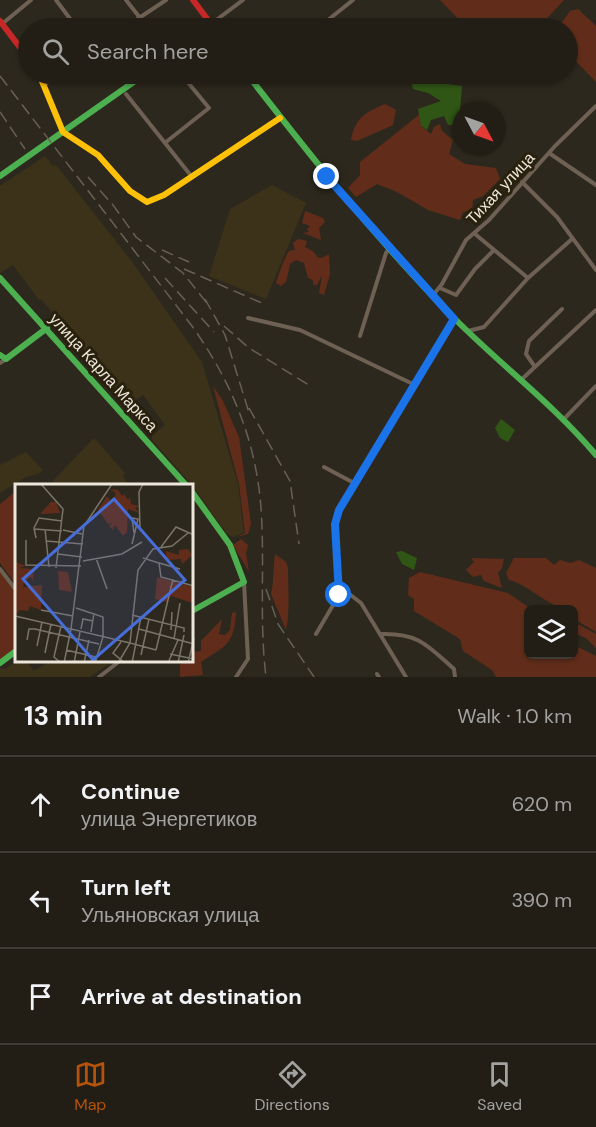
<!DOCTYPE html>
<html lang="en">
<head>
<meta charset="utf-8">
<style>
  body { margin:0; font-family:"DM Sans",sans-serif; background:#2a271f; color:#f1f3f6 }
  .controls { position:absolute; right:18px; bottom:18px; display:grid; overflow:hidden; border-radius:9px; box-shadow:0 2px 4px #0004 }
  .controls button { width:54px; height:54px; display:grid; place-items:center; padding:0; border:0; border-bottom:2px solid #3f3c35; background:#221e16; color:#f1f3f6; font:30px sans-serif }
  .compass { position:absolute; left:452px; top:102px; width:54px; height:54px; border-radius:50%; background:#221e16; box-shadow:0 2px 4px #0004; rotate:131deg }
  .stop { position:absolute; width:18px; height:18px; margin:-14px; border:4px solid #1a73e8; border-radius:50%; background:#fff }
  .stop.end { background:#1a73e8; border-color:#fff; box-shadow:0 2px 6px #0008 }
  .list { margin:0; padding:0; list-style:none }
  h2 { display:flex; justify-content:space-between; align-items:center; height:78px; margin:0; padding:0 24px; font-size:26px }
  h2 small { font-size:20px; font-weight:400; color:#a2a2a1 }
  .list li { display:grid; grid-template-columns:39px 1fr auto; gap:18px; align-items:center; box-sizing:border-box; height:96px; padding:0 24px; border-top:2px solid #3f3c35 }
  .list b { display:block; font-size:22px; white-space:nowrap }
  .list p { margin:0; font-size:20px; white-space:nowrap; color:#a2a2a1 }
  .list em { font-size:20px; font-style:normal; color:#a2a2a1 }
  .icon { flex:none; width:33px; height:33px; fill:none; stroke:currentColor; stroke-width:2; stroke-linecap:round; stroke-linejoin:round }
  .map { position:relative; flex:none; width:596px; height:677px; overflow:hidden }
  .search { position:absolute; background:#221e16; box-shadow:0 2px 4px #0004; left:18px; right:18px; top:18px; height:66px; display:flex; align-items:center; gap:15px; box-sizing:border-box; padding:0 21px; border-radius:33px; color:#a2a2a1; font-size:22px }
  .sheet { height:366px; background:#221e16 }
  nav { display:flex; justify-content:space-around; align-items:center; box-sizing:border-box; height:84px; border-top:2px solid #3f3c35; background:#221e16; font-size:16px; color:#a2a2a1 }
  nav a { display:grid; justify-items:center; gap:3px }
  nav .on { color:#b45309 }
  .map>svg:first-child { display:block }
</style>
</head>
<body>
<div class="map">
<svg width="596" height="677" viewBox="0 0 596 677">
  <rect width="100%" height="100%" fill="#2d281d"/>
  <path fill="#3c3219" d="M45 156 53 166 56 165 133 263 202 362 238 484 244 533 233 537 227 534 192 485 152 440V436L165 425 143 395 126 407 59 317 57 318 41 299 39 300 13 265 0 273V186Z
    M272 185 306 203 266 299 209 276 230 209Z
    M94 438 125 473 123 476 129 485H49Z
    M26 452 43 470 38 474 26 477 0 493V465Z
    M17 661H26L34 671 50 661H114L89 677H0V668L5 669Z"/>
  <path fill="#612d1a" d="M440 0H564L538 28H467Z
    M578 9 596 26V82L568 53V43L573 41 568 34V28L560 25 570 11Z
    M385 104 396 110 393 125 357 141 351 140C355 118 366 112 385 104Z
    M420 114 421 126 431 134 434 127 440 124 442 131 453 140 449 154 465 164 496 168 500 179 483 196 473 200 472 210 463 212 460 220 428 210 397 192 377 184 356 197 348 188 360 175V162Z
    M305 211 323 218 325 222 319 228 321 240 303 233 309 232 307 229 310 226 302 223Z
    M298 239 307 241 305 247 314 252 317 257 322 258 329 254 330 274 324 295 319 293 322 275 317 285H313V280L308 278 304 263 296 260 290 264 286 282 281 286 276 283C279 274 284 258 289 251L295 250 293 243Z
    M213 386 223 401 239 437 251 524 248 534 237 537 245 533 239 484Z
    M16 491V585L0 563V504Z
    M241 539 248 545 246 553 249 572 233 545Z
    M275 554 286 562 288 568C288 589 290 612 286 630L271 594C274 583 273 568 275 554Z
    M471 558 504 559 502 568 498 573 502 588 484 581 481 575 473 577 466 570 474 562Z
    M514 558H546L554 565 560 560 570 563 579 560 596 568V632L574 619V610C550 610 532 586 509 580L506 573Z
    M0 571 16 592V648L0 660Z
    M420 572 508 593 531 609 528 610V654H574V645L596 656V677H496L492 670 463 651 460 639 414 611V599L408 595 409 578Z
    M236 612C234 644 227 645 201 662L203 675 180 677V665L184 661 192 660V652L201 651V641L222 619 219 634 225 635 230 630 232 613Z
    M574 622 596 634V648L586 638 574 633Z"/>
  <path fill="#305615" d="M416 80 462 86 460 111 455 125H448L444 116 431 120 427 130 421 126 418 109 441 101 428 93 413 89 411 81Z
    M501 419 515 430 508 442 500 438 495 428Z
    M402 551 417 558 414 570 402 564 396 552Z"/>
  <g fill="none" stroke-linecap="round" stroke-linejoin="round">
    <path stroke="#6e6053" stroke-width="4" d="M56 0 77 28
      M126 0 148 28
      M2 24 31 0
      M211 24 243 0
      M124 28 166 0
      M318 28 353 0
      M113 74 117 79
      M253 82 262 74
      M45 84 61 74
      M126 94 192 177
      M166 142 209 108 181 74
      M549 153 596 185
      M522 182 557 217 596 270
      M475 234 528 278
      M440 288 456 295 475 269 493 251
      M434 294 442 284 466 240 489 220 555 146 596 106
      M248 318 300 330 415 385
      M468 331 484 327 528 278 572 239
      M360 336 386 253 391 246
      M0 363 6 359
      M535 367 526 354 529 341 562 309
      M521 380 596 310
      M564 419 596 386
      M324 467 354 483
      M0 569 16 590
      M339 586 361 603 406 677
      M316 634 339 595 335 524 339 510 455 319
      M382 634C419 633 428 646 454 669L455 677
      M377 674 379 677
      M99 677 121 660
      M236 677 248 659 244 582"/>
    <path stroke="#4caf50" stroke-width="6" d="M247 74C313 159 380 244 456 320 502 366 554 405 596 455
      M0 176 145 74
      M0 278 186 485
      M0 355 6 359 47 328
      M192 492 230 545 244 582 192 611
      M0 663 16 651"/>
    <path stroke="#ffc107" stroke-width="6" d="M39 74 63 132 98 155 130 191 147 202 164 195 280 118"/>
    <path stroke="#c62828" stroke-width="6" d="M193 0 214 28
      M0 21 28 58"/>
    <path stroke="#686056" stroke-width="1.5" stroke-dasharray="12 6" stroke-linecap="butt" d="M0 76 192 326C231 381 256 440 261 508 265 564 259 620 266 677
      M0 112 25 149
      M88 177 113 205 136 237 183 273 210 307
      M162 250 189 262
      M184 269 264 304
      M165 278 214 332
      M205 299 225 335 250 416
      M224 326 249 348 312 387
      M249 408 290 481 299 544
      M266 589 278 624 314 677"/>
  </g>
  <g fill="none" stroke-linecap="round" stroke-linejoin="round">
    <path stroke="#1a73e8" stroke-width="8" d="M327 177 454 319 339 510 335 524 339 595"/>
  </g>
  <g text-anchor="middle" stroke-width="6" stroke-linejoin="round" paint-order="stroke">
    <g font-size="16" fill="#ede7db" stroke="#29210d">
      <text transform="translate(500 188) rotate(-47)" y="6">Тихая улица</text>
      <text transform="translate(104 372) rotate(48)" y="6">улица Карла Маркса</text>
    </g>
  </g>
  <g transform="translate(15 484)">
    <rect width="178" height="178" fill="#2d281d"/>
    <path d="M95 5 103 6 107 12 109 10 113 16 115 13 116 20 124 22 120 24 124 29 113 25 112 48 108 52 100 41 98 46 94 42 97 39 93 40 83 26 92 12 97 19 101 9ZM36 18H41L45 29 25 30ZM173 65 177 71 167 80 166 75 153 76 151 71V67L164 71V66ZM0 78 11 82 4 84 19 85 18 97 16 93 11 96V90L8 103 27 101 26 126 15 122 13 127 5 126 0 131ZM43 87 53 88 57 108 44 106ZM142 93 178 103V119L156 112 152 118 140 115Z" fill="#612d1a"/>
    <path fill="none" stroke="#7a7469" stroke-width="1.5" d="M26 0 48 25 41 84M97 0 69 42 56 145 115 159 103 179M19 45 47 47M30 45 34 83M125 45 124 8 128 0M48 46 67 50M21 54 19 44 24 34 47 37M11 56V81L66 82M31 57 68 60M117 60 123 35 117 34 119 49M146 63 161 43 179 51M43 70 67 73M81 74 92 105M128 74 144 79 146 93 179 102M68 77 107 70 127 58M144 79 165 85M61 124 88 133V153L80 179M26 126 58 132M117 131 169 144V148M0 132 56 145 49 179M46 142 39 173 46 179M66 145 68 135 78 137M124 145 179 160M156 146 157 128M76 148 79 129M159 155 165 119M12 156 14 145H20L84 160M106 158 98 169 110 179M22 162 27 138M51 166 81 173M141 166 115 159 123 86 138 65 157 62 173 49M141 166 158 95M30 169 36 140M155 170 179 175M126 171 134 135M59 179 65 148M69 179 74 156M117 179 126 133M153 179 163 156M163 179 169 151M173 179 179 154"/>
    <path fill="#476dd9" fill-opacity="0.15" stroke="#476dd9" stroke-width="3" d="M99 15 170 96 78 176 8 95Z"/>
    <rect width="178" height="178" fill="none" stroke="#ede7db" stroke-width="3"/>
  </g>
</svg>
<div class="controls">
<button><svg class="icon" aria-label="layers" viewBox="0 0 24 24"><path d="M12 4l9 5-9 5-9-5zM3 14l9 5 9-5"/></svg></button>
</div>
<svg class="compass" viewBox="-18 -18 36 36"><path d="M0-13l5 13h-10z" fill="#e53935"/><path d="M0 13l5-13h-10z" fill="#a2a2a1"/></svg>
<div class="stop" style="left:339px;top:595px"></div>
<div class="stop end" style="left:327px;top:177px"></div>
<div class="search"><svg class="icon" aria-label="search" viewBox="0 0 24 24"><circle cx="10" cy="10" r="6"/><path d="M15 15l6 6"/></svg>Search here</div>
</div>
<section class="sheet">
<h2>13 min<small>Walk · 1.0 km</small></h2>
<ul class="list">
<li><svg class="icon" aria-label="ahead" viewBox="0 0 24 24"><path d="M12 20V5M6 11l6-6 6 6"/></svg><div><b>Continue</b><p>улица Энергетиков</p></div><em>620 m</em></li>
<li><svg class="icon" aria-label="left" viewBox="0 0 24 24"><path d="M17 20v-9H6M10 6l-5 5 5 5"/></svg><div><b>Turn left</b><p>Ульяновская улица</p></div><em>390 m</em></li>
<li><svg class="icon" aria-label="arrive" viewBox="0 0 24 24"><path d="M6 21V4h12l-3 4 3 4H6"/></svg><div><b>Arrive at destination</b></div></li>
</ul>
</section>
<nav>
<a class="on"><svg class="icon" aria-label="map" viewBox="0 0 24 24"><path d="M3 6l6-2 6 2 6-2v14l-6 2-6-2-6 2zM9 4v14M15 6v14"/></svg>Map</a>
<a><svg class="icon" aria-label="directions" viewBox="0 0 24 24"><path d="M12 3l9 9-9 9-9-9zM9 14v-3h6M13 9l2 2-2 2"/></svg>Directions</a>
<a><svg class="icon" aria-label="saved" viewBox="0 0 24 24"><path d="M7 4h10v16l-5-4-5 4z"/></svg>Saved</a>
</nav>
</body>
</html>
